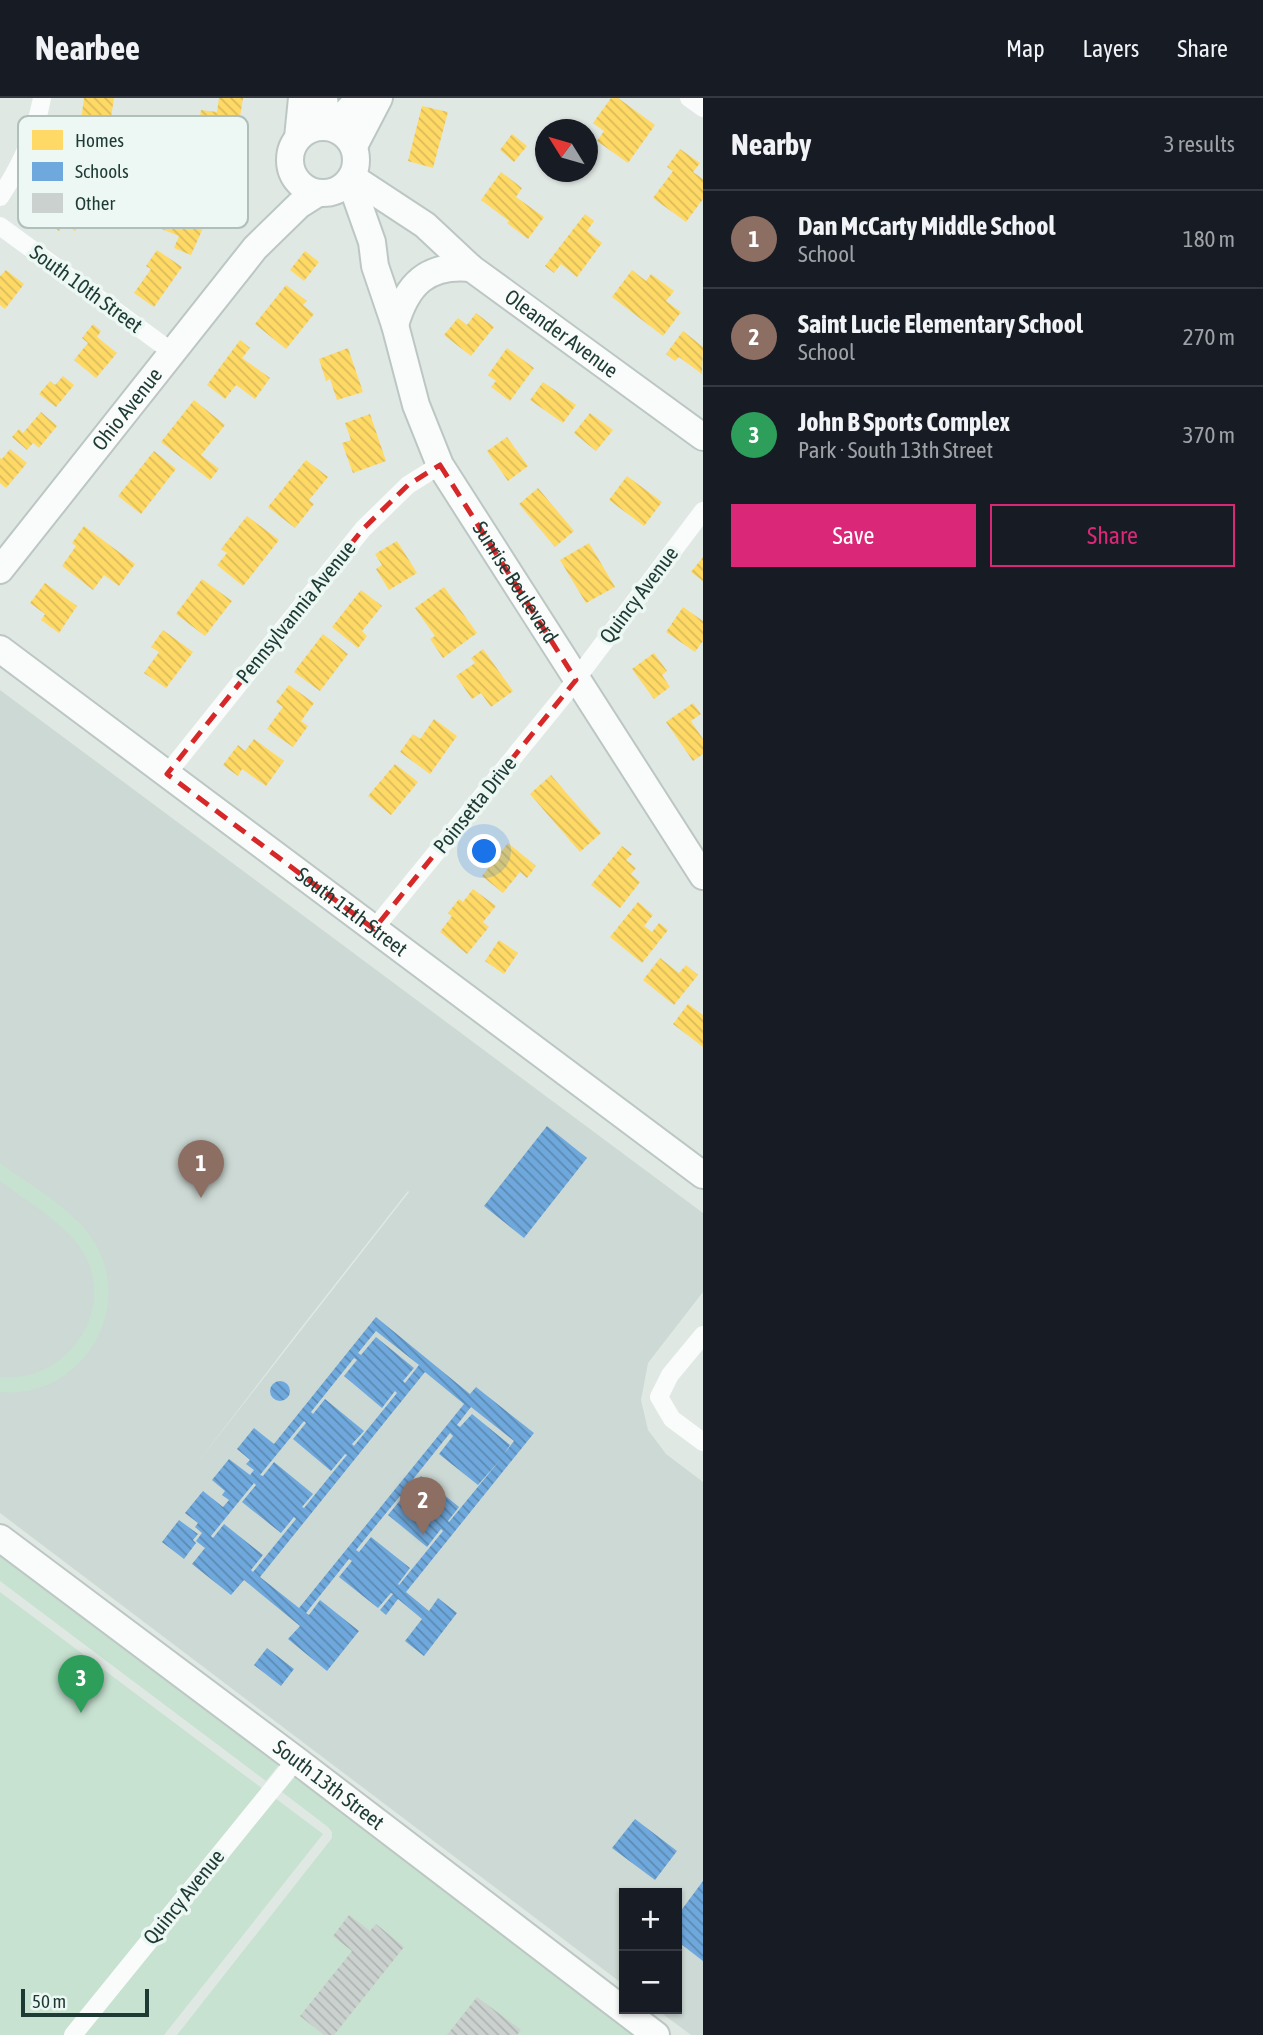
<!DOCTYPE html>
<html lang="en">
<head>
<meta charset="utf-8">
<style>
  body { margin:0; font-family:"Asap Condensed",sans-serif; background:#242831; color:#f1f3f6 }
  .controls { position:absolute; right:21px; bottom:21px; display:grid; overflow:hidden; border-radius:0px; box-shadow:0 2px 5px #0004 }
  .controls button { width:63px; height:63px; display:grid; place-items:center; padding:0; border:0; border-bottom:2px solid #363941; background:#171b24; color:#f1f3f6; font:35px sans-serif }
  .compass { position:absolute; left:535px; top:21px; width:63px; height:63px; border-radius:50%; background:#171b24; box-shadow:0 2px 5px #0004; rotate:307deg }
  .scale { position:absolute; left:21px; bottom:18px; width:128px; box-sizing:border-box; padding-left:7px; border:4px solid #1d3b34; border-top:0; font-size:19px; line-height:24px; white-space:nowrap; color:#1d3b34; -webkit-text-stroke:5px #edf7f3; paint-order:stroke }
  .you { position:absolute; left:485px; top:754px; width:24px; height:24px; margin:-18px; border:5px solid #fff; border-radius:50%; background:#1a73e8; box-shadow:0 0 0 10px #1a73e833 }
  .badge { display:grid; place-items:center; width:46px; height:46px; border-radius:50%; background:#db2777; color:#fff; font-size:23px; font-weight:700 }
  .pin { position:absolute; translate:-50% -58px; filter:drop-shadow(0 2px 4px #0008) }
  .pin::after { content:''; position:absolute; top:37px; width:24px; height:21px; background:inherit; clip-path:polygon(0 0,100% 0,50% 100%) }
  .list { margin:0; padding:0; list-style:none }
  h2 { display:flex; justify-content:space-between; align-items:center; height:91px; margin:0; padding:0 28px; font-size:30px }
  h2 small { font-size:23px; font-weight:400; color:#9ea1a6 }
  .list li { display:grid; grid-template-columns:46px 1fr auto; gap:21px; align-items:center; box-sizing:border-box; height:98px; padding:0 28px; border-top:2px solid #363941 }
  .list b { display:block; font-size:26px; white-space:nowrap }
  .list p { margin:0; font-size:23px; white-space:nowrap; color:#9ea1a6 }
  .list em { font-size:23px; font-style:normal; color:#9ea1a6 }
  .actions { display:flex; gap:14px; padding:21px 28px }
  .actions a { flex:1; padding:16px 0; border:2px solid #db2777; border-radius:0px; text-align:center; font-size:24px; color:#db2777 }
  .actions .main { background:#db2777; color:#fff }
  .map { position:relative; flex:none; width:703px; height:1937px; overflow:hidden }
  header { display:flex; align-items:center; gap:42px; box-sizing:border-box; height:98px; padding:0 35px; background:#171b24; border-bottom:2px solid #363941 }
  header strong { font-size:33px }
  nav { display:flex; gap:38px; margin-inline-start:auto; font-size:24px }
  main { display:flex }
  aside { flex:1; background:#171b24 }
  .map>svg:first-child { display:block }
</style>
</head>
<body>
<header>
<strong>Nearbee</strong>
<nav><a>Map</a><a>Layers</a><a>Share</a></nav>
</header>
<main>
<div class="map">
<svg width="703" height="1937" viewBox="0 0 703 1937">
  <defs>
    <pattern id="homes-back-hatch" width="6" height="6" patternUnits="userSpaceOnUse" patternTransform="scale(1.75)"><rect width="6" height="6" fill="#ffd966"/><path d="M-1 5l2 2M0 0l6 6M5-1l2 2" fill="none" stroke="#dabb59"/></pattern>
    <pattern id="schools-back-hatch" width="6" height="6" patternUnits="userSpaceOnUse" patternTransform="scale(1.75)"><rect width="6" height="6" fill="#6fa8dc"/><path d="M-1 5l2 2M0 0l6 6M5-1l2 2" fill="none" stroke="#5b8ab3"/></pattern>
    <pattern id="building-back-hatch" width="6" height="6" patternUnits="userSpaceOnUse" patternTransform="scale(1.75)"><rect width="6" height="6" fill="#cad1ce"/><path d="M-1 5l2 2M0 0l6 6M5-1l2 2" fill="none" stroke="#adb4b2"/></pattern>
  </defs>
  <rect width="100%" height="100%" fill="#e0e8e4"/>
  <path fill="#cdd9d4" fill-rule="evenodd" d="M0 592 703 1115V1194L648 1265 641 1302 648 1332 666 1356 703 1384V1937H691L656 1911H677V1795H624V1887L0 1415ZM408 1093 409 1094 195 1368 300 1231Z"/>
  <path fill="#c7e2d1" d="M0 1065C29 1086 71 1110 91 1139 139 1208 82 1302 0 1294V1279C69 1286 121 1207 79 1148 61 1123 25 1102 0 1083Z
    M0 1451 282 1663 266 1683 0 1483Z
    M0 1494 323 1736 164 1937H0Z
    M298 1675 641 1937H177L332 1740V1734L328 1729 282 1694Z"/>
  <path fill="url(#homes-back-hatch)" d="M84 0H114L110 26 81 22Z
    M219 0H243L236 44 212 41 214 31 198 29 201 12 217 14Z
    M611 0H618L655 27 628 65 597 43 604 33 593 25Z
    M422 8 448 14 433 70 408 63Z
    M512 36 527 48 514 64 500 52Z
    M680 51 700 65 693 74 703 81V101L686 124 653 100 673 73 667 69Z
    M501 74 522 90 516 99 544 119 528 141 507 125 509 123 481 102Z
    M62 90 84 105 78 115 85 119 75 133 64 126 59 133 41 120Z
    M170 105 207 121 191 157 174 150 179 138 159 130Z
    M585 116 594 123 587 133 602 145 577 179 561 166 554 175 545 168Z
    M157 152 182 169 154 209 134 195 151 171 146 168Z
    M305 153 319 164 304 183 290 172Z
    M6 172 24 186 5 211 0 207V178Z
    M632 172 646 183 651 176 674 193 666 203 681 214 663 238 612 199Z
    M286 187 307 203 303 207 314 216 286 251 255 226Z
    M476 215 494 229 471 258 444 237 458 220 467 227Z
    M93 226 101 233 97 239 117 255 96 280 74 262 88 245 82 240Z
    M683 233 703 249 702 276 679 259 675 263 666 256Z
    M240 242 250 250 242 260 270 280 255 301 236 287 225 301 207 287Z
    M348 250 363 294 337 302 330 281 326 283 319 261Z
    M507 250 534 270 510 303 491 289 496 283 488 277Z
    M63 278 74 287 56 309 39 296 50 283 55 287Z
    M543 284 576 307 563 325 530 302Z
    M194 302 225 327 201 357 219 371 210 382 161 344Z
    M41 314 57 328 39 350 33 345 27 352 12 339 19 331 23 335Z
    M590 315 613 332 596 353 574 335Z
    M370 316 386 363 353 375 342 345 351 342 345 325Z
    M507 339 528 368 508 383 487 353Z
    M10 351 27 365 6 390 0 385V360L2 361Z
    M154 353 176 371 141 416 118 398Z
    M306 362 328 379 309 402 314 406 295 430 268 409Z
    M627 378 662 404 644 428 609 402Z
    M538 390 574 433 555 449 519 406Z
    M247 418 279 442 243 488 217 467 227 455 221 451Z
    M84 428 135 466 119 488 104 477 93 492 62 468 76 448 72 445Z
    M397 443 417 475 389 492 376 471 382 467 375 456Z
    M589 445 615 489 586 505 560 462Z
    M703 459V483L691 474Z
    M202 481 232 503 205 538 176 516Z
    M45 485 77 508 59 535 41 522 45 516 30 505Z
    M444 489 477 535 443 560 430 541 435 538 415 510Z
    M361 492 382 508 362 533 367 538 358 550 332 529Z
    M683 509 703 523V543L695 554 666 534Z
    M163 532 193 554 166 590 144 575 159 554 151 549Z
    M323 536 348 556 320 593 294 574Z
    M483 551 513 593 491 609 481 595 472 601 456 578 475 565 471 560Z
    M654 555 667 573 662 577 670 589 654 601 632 571Z
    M289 587 314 605 301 623 308 628 293 649 267 631 283 609 276 604Z
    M693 605 701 616 691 623 703 641V656L693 663 666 624Z
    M434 621 457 638 430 676 400 654 413 636 420 641Z
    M254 641 284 663 266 688 242 671 238 678 223 667 238 647 245 653Z
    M395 666 418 684 391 717 368 698Z
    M551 677 601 735 580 754 530 696Z
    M508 745 536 768 527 780 520 774 503 795 482 778Z
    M622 748 632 756 626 762 636 770 631 776 640 784 620 810 591 787Z
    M473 791 496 808 483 824 489 829 467 856 440 834 452 818 448 815 459 801 463 804Z
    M638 804 653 817 644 828 652 834 659 825 668 832 642 865 610 839Z
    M499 842 518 855 504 876 485 863Z
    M660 860 679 875 686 867 698 877 674 907 643 882Z
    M688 906 703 917V949L673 926Z"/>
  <path fill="url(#schools-back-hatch)" fill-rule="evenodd" d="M547 1028 587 1060 524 1140 484 1108Z
    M376 1219 470 1296 476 1289 534 1335 406 1494 429 1513 438 1500 457 1515 424 1558 405 1543 422 1521 398 1501 386 1517 380 1512 393 1496 391 1495 378 1510 339 1479 352 1463 349 1461 306 1515 309 1517 320 1502 359 1533 327 1573 288 1541 300 1528 244 1482 231 1497 192 1466 205 1450 196 1443 202 1435 195 1429 198 1425 185 1415 203 1393 223 1409 229 1402 222 1397 225 1393 212 1382 229 1361 250 1377 254 1372 246 1366 250 1362 237 1351 254 1330 274 1346ZM376 1233 419 1267 405 1285 403 1283 414 1270 376 1239 361 1257 358 1255ZM354 1260 357 1262 344 1278 382 1310 395 1293 397 1295 354 1348 352 1346 364 1333 325 1301 313 1316 311 1314ZM425 1274 464 1306 299 1510 260 1479ZM471 1309 514 1343 504 1356 510 1347 472 1316 460 1329 457 1327ZM304 1323 306 1325 293 1341 331 1373 345 1356 347 1357 304 1410 302 1409 313 1396 274 1364 263 1378 260 1377ZM450 1335 453 1338 439 1356 478 1387 500 1362 449 1424 448 1423 459 1409 421 1378 408 1392 406 1390ZM254 1385 256 1387 242 1404 281 1435 294 1419 296 1421 253 1474 251 1472 263 1457 224 1426 213 1440 211 1438ZM400 1398 402 1400 388 1417 427 1449 441 1431 443 1433 399 1487 398 1486 410 1470 371 1439 359 1454 356 1452Z
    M270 1293a10 10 0 1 1 20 0a10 10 0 1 1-20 0Z
    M179 1422 198 1436 193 1442 196 1445 184 1461 162 1444Z
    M267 1550 294 1571 281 1588 254 1567Z
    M635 1721 677 1753 655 1782 612 1750Z
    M703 1783V1863L677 1843V1818Z"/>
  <path fill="url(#building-back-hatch)" d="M349 1817 370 1833 376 1826 404 1849 334 1937H324L300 1918 352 1853 333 1838Z
    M477 1899 521 1932 517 1937H447Z"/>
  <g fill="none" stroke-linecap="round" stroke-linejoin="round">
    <defs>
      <g id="secondary">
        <path d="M324 0 327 28"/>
        <circle cx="323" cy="62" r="33"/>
        <path d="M332 29 360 0"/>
        <path d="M298 40 302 0"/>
        <path d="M354 48 379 0"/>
        <path id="s1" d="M352 79 425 127 471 170 703 339"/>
        <path id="s2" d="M350 82 372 144 375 168 395 227 416 307 440 367 703 778"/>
        <path d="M395 227C407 186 427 166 471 170"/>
        <path id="s3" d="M0 472 255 150 299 107 318 95"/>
        <path id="s4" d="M0 551 703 1077"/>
        <path id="s5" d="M0 1440 296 1662 656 1937"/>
      </g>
    </defs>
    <use href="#secondary" stroke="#bcc7c4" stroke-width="30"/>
    <path stroke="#fafcfb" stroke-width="18" d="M689 0 703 10
      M0 99C21 67 35 37 42 0
      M0 128 172 254
      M167 676 363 431 408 387 440 367
      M374 831 565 596 703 413
      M703 1237 670 1277 659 1299 672 1321 703 1344
      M73 1937 296 1662"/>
    <use href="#secondary" stroke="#fafcfb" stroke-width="26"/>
  </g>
  <path fill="none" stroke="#d62828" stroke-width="5" stroke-dasharray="14 9" stroke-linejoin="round" d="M440 367 576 582 374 831 167 676 363 431 408 387Z"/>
  <g text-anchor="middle" stroke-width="7" stroke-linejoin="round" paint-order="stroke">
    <g font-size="21" fill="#1d3b34" stroke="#edf7f3">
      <text transform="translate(86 191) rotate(36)" y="7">South 10th Street</text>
      <text dy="7" stroke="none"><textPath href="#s1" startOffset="262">Oleander Avenue</textPath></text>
      <text dy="7" stroke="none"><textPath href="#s3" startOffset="205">Ohio Avenue</textPath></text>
      <text dy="7" stroke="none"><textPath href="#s2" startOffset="439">Sunrise Boulevard</textPath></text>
      <text transform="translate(639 497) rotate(-53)" y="7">Quincy Avenue</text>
      <text transform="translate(296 514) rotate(-51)" y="7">Pennsylvannia Avenue</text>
      <text transform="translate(475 707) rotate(-51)" y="7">Poinsetta Drive</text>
      <text dy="7" stroke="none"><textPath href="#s4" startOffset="439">South 11th Street</textPath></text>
      <text dy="7" stroke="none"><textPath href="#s5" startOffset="411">South 13th Street</textPath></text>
      <text transform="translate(184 1799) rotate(-51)" y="7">Quincy Avenue</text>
    </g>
  </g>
  <rect x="18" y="18" width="230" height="112" rx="10" fill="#edf7f3" stroke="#afbfba" stroke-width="2"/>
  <rect x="32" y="32" width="31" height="20" fill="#ffd966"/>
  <rect x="32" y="64" width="31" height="19" fill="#6fa8dc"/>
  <rect x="32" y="95" width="31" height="20" fill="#cad1ce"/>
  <g font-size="19" fill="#1d3b34">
    <text x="75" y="49">Homes</text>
    <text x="75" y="80">Schools</text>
    <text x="75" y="112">Other</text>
  </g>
</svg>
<div class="controls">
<button>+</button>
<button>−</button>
</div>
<svg class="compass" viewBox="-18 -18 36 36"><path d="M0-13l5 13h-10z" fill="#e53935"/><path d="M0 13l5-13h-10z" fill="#9ea1a6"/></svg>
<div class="scale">50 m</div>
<div class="you"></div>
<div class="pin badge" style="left:201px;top:1100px;background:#8d6e63">1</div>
<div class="pin badge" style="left:423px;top:1437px;background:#8d6e63">2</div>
<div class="pin badge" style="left:81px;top:1615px;background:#2e9e5b">3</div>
</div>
<aside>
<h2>Nearby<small>3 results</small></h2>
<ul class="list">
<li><span class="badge" style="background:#8d6e63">1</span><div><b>Dan McCarty Middle School</b><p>School</p></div><em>180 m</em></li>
<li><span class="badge" style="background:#8d6e63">2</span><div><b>Saint Lucie Elementary School</b><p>School</p></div><em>270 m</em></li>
<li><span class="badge" style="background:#2e9e5b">3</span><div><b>John B Sports Complex</b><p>Park · South 13th Street</p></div><em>370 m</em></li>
</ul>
<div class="actions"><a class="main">Save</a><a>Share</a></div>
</aside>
</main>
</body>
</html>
